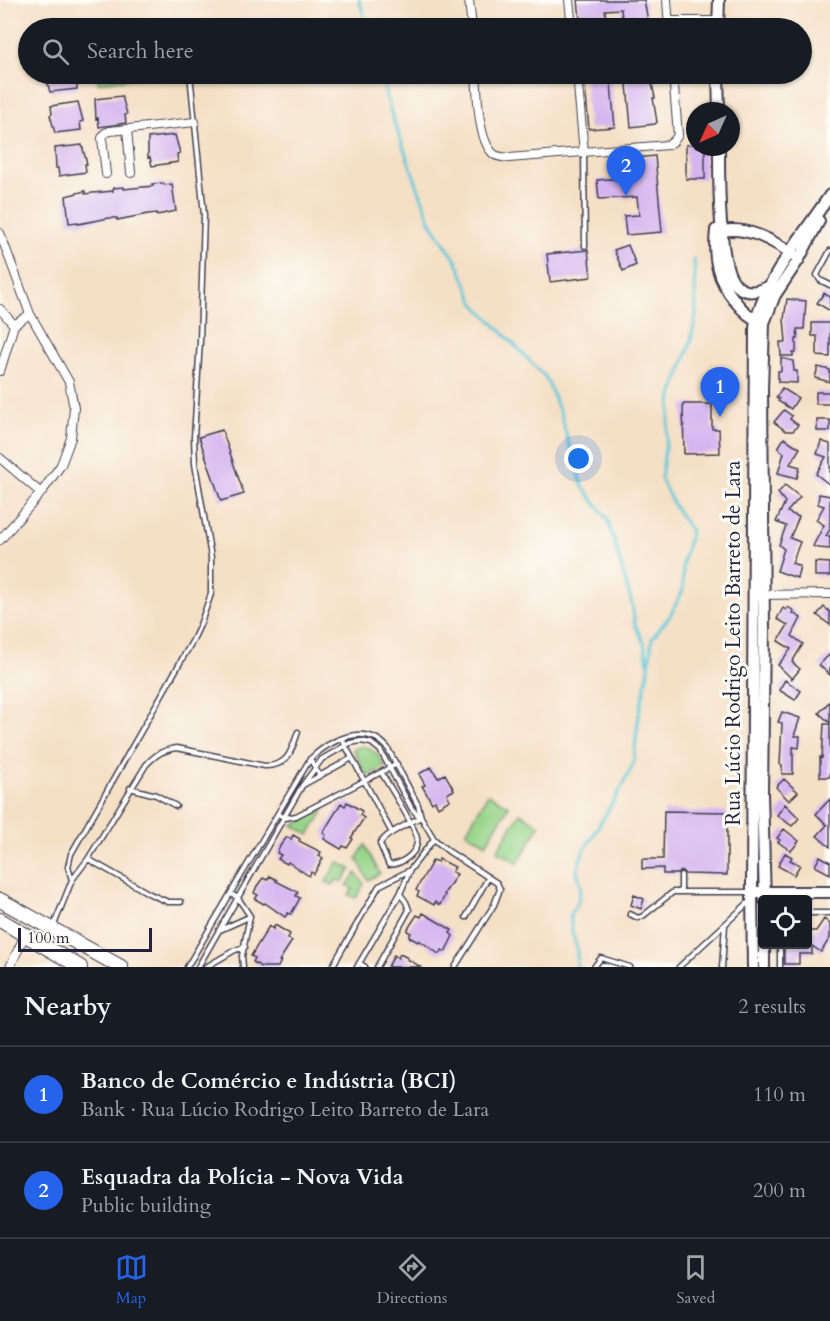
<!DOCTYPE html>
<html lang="en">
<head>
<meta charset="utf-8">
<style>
  body { margin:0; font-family:Cardo,serif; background:#20242c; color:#f1f3f6 }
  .controls { position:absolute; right:18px; bottom:18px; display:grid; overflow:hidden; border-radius:6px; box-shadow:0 2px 4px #0004 }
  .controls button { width:54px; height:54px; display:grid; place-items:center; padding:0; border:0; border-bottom:2px solid #363941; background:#171b24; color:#f1f3f6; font:30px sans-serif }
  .compass { position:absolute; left:686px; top:102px; width:54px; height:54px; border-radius:50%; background:#171b24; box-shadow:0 2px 4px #0004; rotate:225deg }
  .scale { position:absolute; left:18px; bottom:15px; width:134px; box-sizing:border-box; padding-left:6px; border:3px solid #22223b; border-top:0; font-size:16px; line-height:21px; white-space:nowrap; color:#22223b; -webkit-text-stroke:4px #fdfcf7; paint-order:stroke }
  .you { position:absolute; left:579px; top:459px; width:21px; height:21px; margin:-15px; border:4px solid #fff; border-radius:50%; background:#1a73e8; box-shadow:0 0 0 9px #1a73e833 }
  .badge { display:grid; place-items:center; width:39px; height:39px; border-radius:50%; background:#2563eb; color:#fff; font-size:20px; font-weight:700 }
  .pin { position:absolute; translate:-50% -50px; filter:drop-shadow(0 2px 3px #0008) }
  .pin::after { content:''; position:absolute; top:32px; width:21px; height:18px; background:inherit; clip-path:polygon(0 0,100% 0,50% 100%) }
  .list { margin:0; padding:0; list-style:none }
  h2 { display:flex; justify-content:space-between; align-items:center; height:78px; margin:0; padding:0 24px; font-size:26px }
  h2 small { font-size:20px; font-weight:400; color:#9ea1a6 }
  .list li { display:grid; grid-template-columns:39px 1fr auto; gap:18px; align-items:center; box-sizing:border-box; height:96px; padding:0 24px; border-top:2px solid #363941 }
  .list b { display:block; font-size:22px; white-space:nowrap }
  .list p { margin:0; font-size:20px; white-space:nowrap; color:#9ea1a6 }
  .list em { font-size:20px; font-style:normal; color:#9ea1a6 }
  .icon { flex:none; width:33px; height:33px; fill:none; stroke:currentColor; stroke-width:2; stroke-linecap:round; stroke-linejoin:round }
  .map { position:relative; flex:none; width:830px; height:967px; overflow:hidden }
  .search { position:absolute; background:#171b24; box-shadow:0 2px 4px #0004; left:18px; right:18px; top:18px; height:66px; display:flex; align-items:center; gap:15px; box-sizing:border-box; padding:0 21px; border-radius:33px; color:#9ea1a6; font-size:22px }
  .sheet { height:270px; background:#171b24 }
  nav { display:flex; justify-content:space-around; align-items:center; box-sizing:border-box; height:84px; border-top:2px solid #363941; background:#171b24; font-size:16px; color:#9ea1a6 }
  nav a { display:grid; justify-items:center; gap:3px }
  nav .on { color:#2563eb }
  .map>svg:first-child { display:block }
</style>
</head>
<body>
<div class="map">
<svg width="830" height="967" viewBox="0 0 830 967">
  <rect width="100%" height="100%" fill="#fdfcf7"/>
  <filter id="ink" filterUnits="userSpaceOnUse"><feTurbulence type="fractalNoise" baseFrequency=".0167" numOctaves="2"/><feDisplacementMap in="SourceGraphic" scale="12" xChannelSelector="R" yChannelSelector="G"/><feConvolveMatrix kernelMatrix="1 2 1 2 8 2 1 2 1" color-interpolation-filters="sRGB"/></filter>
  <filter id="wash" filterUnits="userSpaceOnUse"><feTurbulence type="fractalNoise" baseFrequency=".008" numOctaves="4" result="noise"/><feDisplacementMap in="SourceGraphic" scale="24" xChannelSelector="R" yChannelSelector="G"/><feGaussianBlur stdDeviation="1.35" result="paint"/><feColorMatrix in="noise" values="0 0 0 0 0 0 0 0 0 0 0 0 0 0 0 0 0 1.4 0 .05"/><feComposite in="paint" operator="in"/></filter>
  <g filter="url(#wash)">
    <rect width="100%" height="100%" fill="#f5e0c6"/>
    <path fill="#98d489" stroke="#5d7b62" stroke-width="1.5" d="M97 74H142L143 77 98 83Z
      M362 746C374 749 380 756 385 767L367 776 353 749Z
      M488 794 509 806 486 844 466 832Z
      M325 808 309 835 293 825Z
      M520 813 540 825 518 863 497 851Z
      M365 845 380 874 368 880 357 858Z
      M338 862 351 869 342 882 337 879 333 885 326 882Z
      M356 873 364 884 356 898 349 895 353 889 347 885Z"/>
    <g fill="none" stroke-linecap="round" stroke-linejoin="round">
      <path stroke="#5ec7d9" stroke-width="3" d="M359 0 368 28
        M380 74 392 116 431 223 457 262 475 304 546 378 561 415 570 448 583 487 608 520 632 604 635 625 644 643 648 663
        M577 967V948L572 932 570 915 578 902 581 887 577 871 582 854 623 785 633 764 639 714 649 668 652 638 670 616 683 590V562L691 531 674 506 661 479 672 396 690 344 696 316 694 259"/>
    </g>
    <g id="blocks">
      <path fill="#d5b5ef" d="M578 0H644L649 26 643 28H623L621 9 605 10 607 28H581Z
        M45 74H77V89L50 92Z
        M584 74H610L615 127 589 129Z
        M626 74H650L655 98H653L657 122 655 124 631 127Z
        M122 96 127 114 125 115 126 123 99 127 98 118 96 119 95 99Z
        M78 102 83 121 80 122 81 130 55 133 50 115 52 114 51 106Z
        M175 135 180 153 177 154 178 162 152 166 150 157 148 158V138Z
        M695 144V147H705V179H686V145Z
        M82 145 87 164H85L86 172 59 176 58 168H56L55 148Z
        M655 156 662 232 626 235 624 216 639 215 637 197 599 199 597 180 637 177 635 158Z
        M163 183 164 185 172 184 176 211 157 215V213L148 214 117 220V218H109L78 224V222L69 223 66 196 85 191V194L93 193 113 191V188L124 187V189L153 186 152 184Z
        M628 245 636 265 623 271 614 250Z
        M588 250 591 277 550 282 547 254Z
        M824 293 830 297V311L817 303Z
        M787 299 806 301 804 329H797L798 339H796V353H793V356H781L780 342H786L784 319Z
        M812 323H830V357L817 356V336H812Z
        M781 358 793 361 794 371H797V383L778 382V371H781Z
        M818 367 830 370V382L815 378Z
        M782 388 798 398 791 409 778 401 779 399 776 398Z
        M816 392H830V404H816Z
        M683 404H712V429H719L720 453 684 454Z
        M784 410 792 416 790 419 798 425 793 431H786L774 422Z
        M817 420H830V431H817Z
        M222 430 244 494 221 501 199 437Z
        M784 438 800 448 790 464 800 467 797 478 778 473 784 453 778 448Z
        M821 441 830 444V485L816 474 826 457 817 454Z
        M785 485 800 497 787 512 799 517 790 538 800 542 792 563 800 566 797 578 777 571 784 549 779 545 786 526 779 523 780 521 778 523 776 522 785 502 778 493Z
        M819 494 830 496V529L826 536H830V549L818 548 813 546 824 525 816 520 824 506 818 504Z
        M815 562 830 563V576H815Z
        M788 607 794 611 793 613 801 618 792 636 803 644 792 662 800 669 792 679 778 665 791 649 778 641 788 625 777 619 783 608 786 610Z
        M824 607 830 612V625L817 615Z
        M830 654V675L819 665Z
        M785 680 801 691 795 700 779 690Z
        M830 701V723L819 713Z
        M782 712 800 718 794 736H800L799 748 793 747V774H782V765H780L782 723 778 722Z
        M824 724H830V777H820V757L822 758Z
        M431 767 438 778 445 774 454 790 447 794 450 800 438 807 435 801 432 803 422 786 425 785 419 774Z
        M784 779 798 792 789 801 776 787Z
        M830 799V847L817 836 827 825 816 814Z
        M347 802 362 811 360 815 364 818 351 838 353 839 347 848 343 846 341 849 324 839 326 835 323 833 341 803 345 806Z
        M785 804 799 818 792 826 777 815Z
        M664 811 727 812V875L685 874 682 871 677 874H663V868L642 869V859H663Z
        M784 829 799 841 791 851 778 842 780 840 777 838Z
        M293 835 300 839 299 841 321 852 319 856 323 858 314 874 311 872 309 876 288 862 287 864 278 859 281 855 277 853 280 846 287 837 291 839Z
        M785 853 792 857 790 860 800 865 794 875 778 866Z
        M820 856 830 862V874L815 866Z
        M439 859 455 867 452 872 457 874 444 894 445 895 440 905 435 902 434 905 417 896 419 892 416 890 433 860 438 862Z
        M270 876 277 880 276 881 298 892 296 896 300 898 291 914 288 913 285 917 265 903 264 904 255 899 258 895 254 893 257 886 263 878 267 880Z
        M634 895 644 899 641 909 631 905Z
        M423 913 452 930 450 933 453 936 445 952 442 950 439 954 419 940 418 942 409 937 411 933 407 931 411 924 417 915 421 917Z
        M824 919 830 924V938L821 952 812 946V954H799V964H784V947H786V945H809L807 931H816Z
        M275 925 290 934 288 938 292 941 279 961H281L278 967H261L253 962 255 958 251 956 269 926 273 929Z
        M400 954 408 958 407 959 421 967H388L394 955 398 958Z"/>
    </g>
  </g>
  <g filter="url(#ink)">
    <use href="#blocks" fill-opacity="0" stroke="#423e50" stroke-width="1.5"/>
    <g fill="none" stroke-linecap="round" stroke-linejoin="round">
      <defs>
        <path id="lane" d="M584 153 585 246
          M830 251 817 275 820 280 830 285
          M342 739 392 833
          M310 759 320 776
          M381 772C388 784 416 828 417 838 419 853 402 864 389 865L380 844C384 834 410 823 421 817
          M303 785 352 758
          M130 788 156 795 176 806
          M278 814 285 818 296 816 397 764
          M88 859 150 894 168 902H181
          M681 875V892
          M72 880 68 867 71 854 193 640 200 625 211 594V557L195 464 194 437 200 341 204 215 190 74
          M231 894 238 898 250 916 242 956 243 967
          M808 913H830
          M630 914 638 918 643 916 673 892H751
          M466 917 488 878
          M54 925 72 880 88 859 146 765C156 754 163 750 177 748L265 766C289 766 291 751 298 732
          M220 930 249 917
          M359 963 365 967
          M187 967 310 759C330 740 365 722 387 747L418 805 421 817 434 839 448 851 497 883 500 889 494 905 455 967
          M198 967 302 786 322 759 350 743 361 741 371 743 380 750 412 809 420 817
          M206 967 235 950 245 947
          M332 967 379 886 410 870
          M357 967 400 894 410 870 434 839
          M377 967 409 910 406 902 400 894
          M594 967 601 958 630 967
          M679 967 749 902
          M722 967 725 925
          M780 967V944"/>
        <path id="street" d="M469 0 472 28
          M569 0 572 28
          M667 0 669 28
          M668 21H718
          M476 74C478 94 477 142 495 155 498 157 505 157 509 158L668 145 674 141 678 135 673 74
          M577 74 584 153
          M127 129 131 173
          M106 174 102 138 105 133 110 131 195 122
          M0 233 30 314 69 382 74 408 71 438 61 465 41 493 0 540
          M0 309 14 325
          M0 371 14 325 30 314
          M0 458 41 493
          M760 595 830 594
          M10 967 25 935"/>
        <path id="secondary" d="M718 28 719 0
          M718 74 719 111
          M719 147C719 172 719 197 721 222 723 251 725 311 771 285
          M716 230C713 258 717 279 735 301 742 310 750 318 761 322
          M717 232C746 224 774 241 797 257
          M758 892H830
          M765 900 762 794 764 629 762 390 764 323 775 295 799 259 819 221
          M753 967 752 892 755 328C760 286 806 231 830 195
          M764 967V944"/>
        <path id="highway" d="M0 900 121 967
          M0 920 80 967"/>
      </defs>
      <use href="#lane" stroke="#423e50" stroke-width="7"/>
      <use href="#street" stroke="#423e50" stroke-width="10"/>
      <use href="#secondary" stroke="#423e50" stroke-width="14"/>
      <use href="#highway" stroke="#423e50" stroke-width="16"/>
      <use href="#lane" stroke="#fff" stroke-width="4"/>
      <use href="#street" stroke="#fff" stroke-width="8"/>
      <use href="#secondary" stroke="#fff" stroke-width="10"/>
      <use href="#highway" stroke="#fff" stroke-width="14"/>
    </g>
  </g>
  <g text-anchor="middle" stroke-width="6" stroke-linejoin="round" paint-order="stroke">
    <g font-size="21" fill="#22223b" stroke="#fdfcf7">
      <text transform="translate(733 643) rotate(-90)" y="7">Rua Lúcio Rodrigo Leito Barreto de Lara</text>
    </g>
  </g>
</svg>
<div class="controls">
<button><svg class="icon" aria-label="locate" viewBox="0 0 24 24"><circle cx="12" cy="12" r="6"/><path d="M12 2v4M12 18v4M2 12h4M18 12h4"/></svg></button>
</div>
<svg class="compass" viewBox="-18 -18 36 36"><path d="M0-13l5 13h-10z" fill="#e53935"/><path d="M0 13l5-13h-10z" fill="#9ea1a6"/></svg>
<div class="scale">100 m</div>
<div class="you"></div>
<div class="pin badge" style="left:720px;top:417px">1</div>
<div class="pin badge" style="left:626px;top:196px">2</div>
<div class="search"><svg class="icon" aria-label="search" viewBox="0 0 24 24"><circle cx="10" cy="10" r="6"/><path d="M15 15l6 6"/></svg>Search here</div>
</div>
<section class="sheet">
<h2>Nearby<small>2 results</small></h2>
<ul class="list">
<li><span class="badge">1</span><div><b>Banco de Comércio e Indústria (BCI)</b><p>Bank · Rua Lúcio Rodrigo Leito Barreto de Lara</p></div><em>110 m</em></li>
<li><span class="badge">2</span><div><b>Esquadra da Polícia - Nova Vida</b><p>Public building</p></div><em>200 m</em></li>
</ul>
</section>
<nav>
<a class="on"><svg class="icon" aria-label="map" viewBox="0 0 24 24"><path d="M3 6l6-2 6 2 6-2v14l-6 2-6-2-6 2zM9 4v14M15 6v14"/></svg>Map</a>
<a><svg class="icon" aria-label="directions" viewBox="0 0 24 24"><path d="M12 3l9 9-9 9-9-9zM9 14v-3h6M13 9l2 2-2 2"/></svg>Directions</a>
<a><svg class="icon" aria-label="saved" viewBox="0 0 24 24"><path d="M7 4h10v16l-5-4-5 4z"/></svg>Saved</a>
</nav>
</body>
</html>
